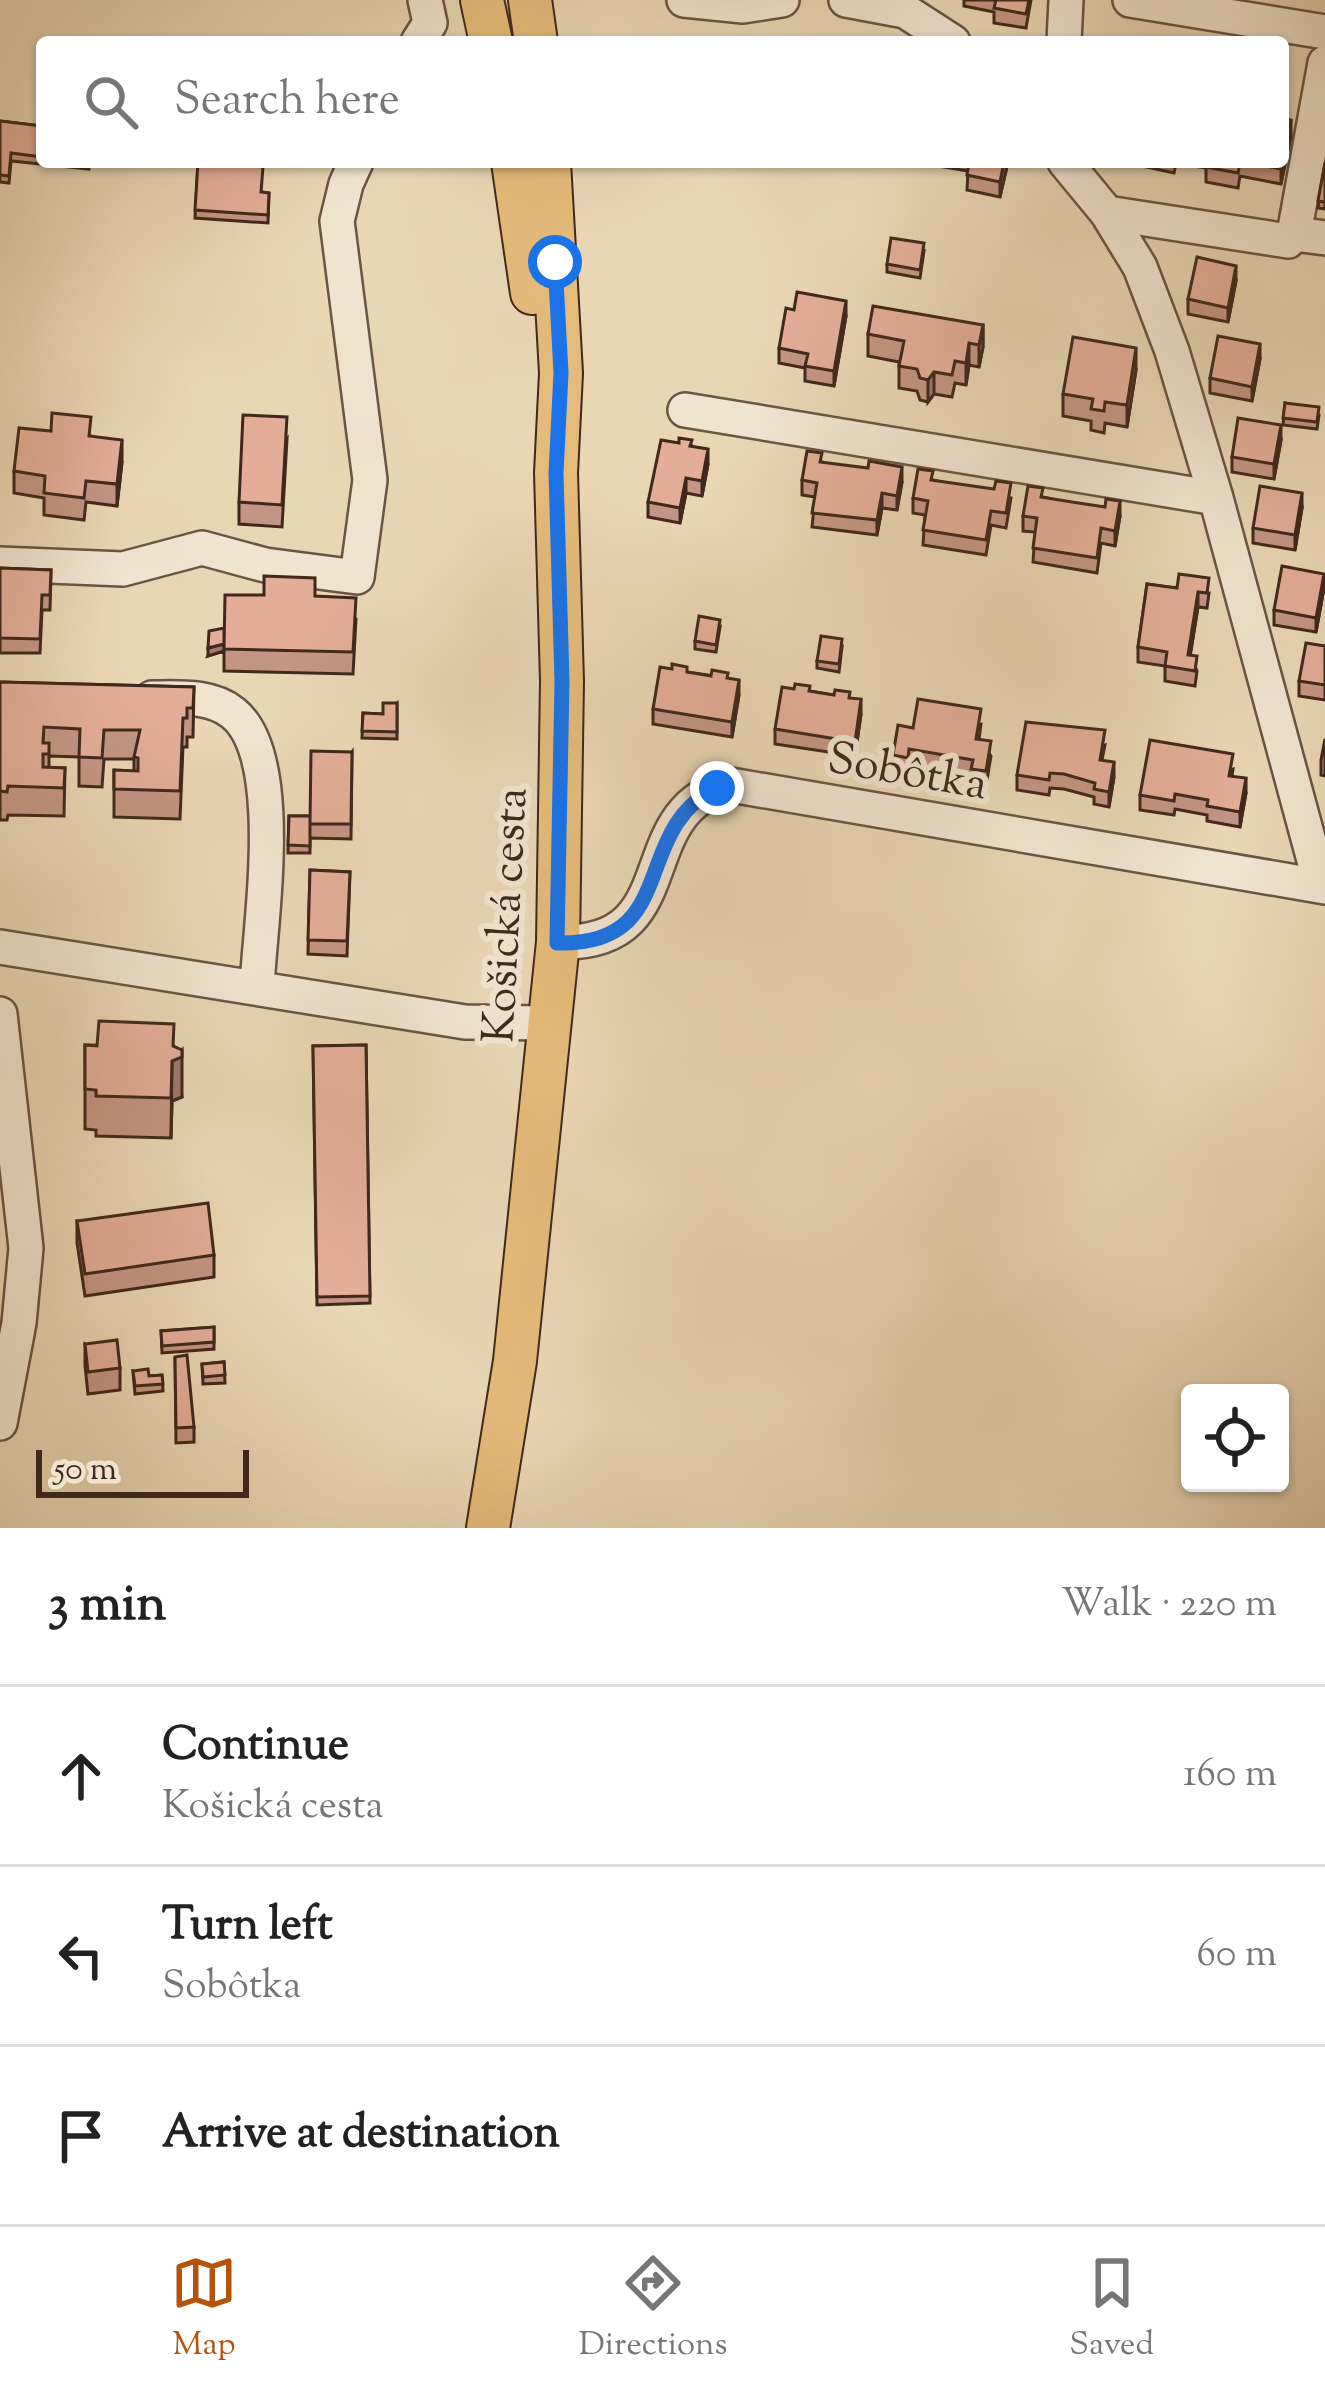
<!DOCTYPE html>
<html lang="en">
<head>
<meta charset="utf-8">
<style>
  body { margin:0; font-family:"Sorts Mill Goudy",serif; background:#f2f2f2; color:#222 }
  .controls { position:absolute; right:36px; bottom:36px; display:grid; overflow:hidden; border-radius:12px; box-shadow:0 3px 9px #0004 }
  .controls button { width:108px; height:108px; display:grid; place-items:center; padding:0; border:0; border-bottom:3px solid #e0e0e0; background:#fff; color:#222; font:60px sans-serif }
  .scale { position:absolute; left:36px; bottom:30px; width:213px; box-sizing:border-box; padding-left:12px; border:6px solid #40291b; border-top:0; font-size:33px; line-height:42px; white-space:nowrap; color:#40291b; -webkit-text-stroke:9px #f1e4cf; paint-order:stroke }
  .stop { position:absolute; width:36px; height:36px; margin:-27px; border:9px solid #1a73e8; border-radius:50%; background:#fff }
  .stop.end { background:#1a73e8; border-color:#fff; box-shadow:0 3px 12px #0008 }
  .list { margin:0; padding:0; list-style:none }
  h2 { display:flex; justify-content:space-between; align-items:center; height:156px; margin:0; padding:0 48px; font-size:51px }
  h2 small { font-size:39px; font-weight:400; color:#767676 }
  .list li { display:grid; grid-template-columns:78px 1fr auto; gap:36px; align-items:center; box-sizing:border-box; height:180px; padding:0 48px; border-top:3px solid #e0e0e0 }
  .list b { display:block; font-size:45px; white-space:nowrap }
  .list p { margin:0; font-size:39px; white-space:nowrap; color:#767676 }
  .list em { font-size:39px; font-style:normal; color:#767676 }
  .icon { flex:none; width:66px; height:66px; fill:none; stroke:currentColor; stroke-width:2; stroke-linecap:round; stroke-linejoin:round }
  .map { position:relative; flex:none; width:1325px; height:1528px; overflow:hidden }
  .search { position:absolute; background:#fff; box-shadow:0 3px 9px #0004; left:36px; right:36px; top:36px; height:132px; display:flex; align-items:center; gap:30px; box-sizing:border-box; padding:0 42px; border-radius:12px; color:#767676; font-size:45px }
  .sheet { height:696px; background:#fff }
  nav { display:flex; justify-content:space-around; align-items:center; box-sizing:border-box; height:168px; border-top:3px solid #e0e0e0; background:#fff; font-size:33px; color:#767676 }
  nav a { display:grid; justify-items:center; gap:6px }
  nav .on { color:#b45309 }
  .map>svg:first-child { display:block }
</style>
</head>
<body>
<div class="map">
<svg width="1325" height="1528" viewBox="0 0 1325 1528">
  <rect width="100%" height="100%" fill="#e9d6b5"/>
  <filter id="stains"><feTurbulence type="fractalNoise" baseFrequency=".00167" numOctaves="4"/><feColorMatrix values="0 0 0 0 .2 0 0 0 0 .09 0 0 0 0 .02 0 0 0 .5 -.17"/></filter>
  <radialGradient id="worn" r=".72"><stop offset=".6" stop-color="#630" stop-opacity="0"/><stop offset="1" stop-color="#630" stop-opacity=".3"/></radialGradient>
  <g fill="none" stroke-linecap="round" stroke-linejoin="round">
    <defs>
      <path id="minor" d="M684 0 743 6 782 0
        M846 0 905 11 953 42
        M1130 0 1325 32
        M418 42 430 23 425 0
        M1064 42 1066 0
        M1065 162 1107 213 1140 267 1172 351 1216 498 1321 886
        M1107 213 1288 241 1294 234 1325 63
        M1294 234 1325 238
        M685 410 1216 498
        M0 564 123 569 202 548 265 565 357 577 370 480 337 221 346 184 356 162
        M152 698C179 698 211 695 233 713 287 756 260 922 257 987
        M558 942C690 946 625 810 731 785L1325 887
        M0 947 465 1022 551 1023
        M0 1014 26 1248 19 1323 0 1423"/>
      <path id="major" d="M482 0 491 42
        M530 0 536 42
        M513 162 532 293
        M488 1528 515 1361 558 942 562 681 556 473 561 373 549 162"/>
    </defs>
    <use href="#minor" stroke="#6a5442" stroke-width="38"/>
    <use href="#major" stroke="#40291b" stroke-width="46"/>
    <use href="#minor" stroke="#f1e4cf" stroke-width="33"/>
    <use href="#major" stroke="#e4bb7a" stroke-width="42"/>
  </g>
  <path fill="#c39584" stroke="#40291b" stroke-width="3" d="M964 0H1031L1026 28 994 23V12L964 6Z
    M0 121 42 126V162H90L89 169 11 161 9 183 0 182Z
    M1291 135 1281 184 1240 176 1238 188 1206 182V168L1176 163 1174 173 1142 166V162H1283Z
    M198 162 262 192 269 193 268 223 195 218Z
    M938 162H1008L1000 197 967 190 968 171 938 166Z
    M1325 163V209L1318 208Z
    M924 251 920 278 887 272V264Z
    M1236 281 1228 322 1188 314V299Z
    M794 310 846 316 834 386 805 381V368L779 363V348Z
    M983 325V347L979 367 969 365 966 385 955 383 952 397 934 394 928 402 920 400 917 391 899 388V362L868 356V334Z
    M1260 359 1252 401 1210 393V378Z
    M1136 370 1127 427 1105 423 1104 433 1091 430V421L1063 416V394Z
    M1285 403 1319 415 1317 429 1283 425Z
    M91 436 122 462 117 506 86 502 84 520 44 515V498L14 493V471Z
    M287 439 282 527 239 524V502Z
    M1281 440 1274 479 1232 472V457Z
    M692 446 708 464 702 496 686 493 680 523 648 517V502Z
    M822 462 902 482 897 510 882 508 877 535 812 527 815 497 802 495V480Z
    M933 480 1011 498 1006 528 991 525 986 555 923 545 925 515 913 513V498Z
    M1043 497 1120 516 1115 546 1101 543 1097 573 1033 562 1035 532 1023 531V516Z
    M1302 508 1295 550 1253 543V528Z
    M0 568 51 570 50 610H42L40 653H0Z
    M1147 584 1209 593 1207 608 1198 607 1190 655 1197 671 1195 686 1165 681V666L1138 662V647Z
    M1324 588 1316 632 1274 625V610Z
    M315 596 356 619 353 674 224 671V651L208 656 224 628Z
    M720 627 716 652 695 649V641Z
    M1325 646V700L1299 696V681Z
    M842 647 839 672 817 668V661Z
    M687 672 728 678 739 695 732 737 653 724V709Z
    M0 682 194 687 193 737H187V747H183L180 819 114 817V770L134 771V759H104L102 787 79 786V757L49 756V768H65L64 816 8 815 7 820H0Z
    M810 691 850 698 861 714 855 756 775 744V729Z
    M397 703V739L362 738 363 713 383 714Z
    M981 724 979 739 991 756 986 786 971 783V775L909 764 908 772 893 770V755L913 728Z
    M1325 739V776L1321 775V760Z
    M1105 745 1102 760 1114 777 1109 807 1094 804V797L1064 789 1050 788 1049 795 1017 790V775Z
    M352 752 351 839 310 838V853H288L289 816H310Z
    M1233 769 1232 776 1246 793 1240 827 1207 821V815L1175 809 1174 815 1140 810V795Z
    M310 870 350 872 347 956 308 954Z
    M85 1045 174 1046 182 1097 172 1101 171 1138 96 1136V1130L85 1129Z
    M366 1045 370 1303 317 1305 313 1046Z
    M77 1221 214 1255V1277L85 1296 77 1243Z
    M214 1327V1349L162 1353 161 1331Z
    M85 1344 120 1368V1390L88 1394 85 1366Z
    M175 1357 194 1427V1442L176 1443Z
    M224 1362 225 1383 203 1384 202 1364Z
    M133 1371 149 1376 162 1375 163 1391 135 1394Z"/>
  <path fill="#9f796b" stroke="#40291b" stroke-width="3" d="M1291 120V135L1281 184V169Z
    M1004 162H1008L1000 197V182Z
    M1236 266V281L1228 322V308Z
    M846 301V316L834 386V371Z
    M983 325V347L979 367V345Z
    M969 343V365L966 385V363Z
    M1260 344V359L1252 401V387Z
    M1136 348V370L1127 427V405Z
    M934 372V394L928 402V380Z
    M1281 425V440L1274 479V464Z
    M122 440V462L117 506V484Z
    M708 449V464L702 496V481Z
    M902 467V482L897 510V496Z
    M686 478V493L680 523V508Z
    M882 493V508L877 535V520Z
    M1302 493V508L1295 550V535Z
    M1120 501V516L1115 546V531Z
    M1324 574V588L1316 632V618Z
    M1198 592V607L1188 670V655Z
    M224 644V651L208 656V648Z
    M739 680V695L732 737V722Z
    M861 699V714L855 756V742Z
    M1114 762V777L1109 807V792Z
    M1246 778V793L1240 827V812Z
    M182 1050V1097L172 1101 171 1138 172 1061Z"/>
  <path fill="#e3ad99" stroke="#40291b" stroke-width="3" d="M996 0H1029L1026 14 994 8Z
    M1283 118 1291 120 1283 160Z
    M0 121 42 126V157L11 153 9 176 0 175Z
    M198 162H245V165L263 167 261 192 269 193 268 215 195 210Z
    M969 162H1004L1000 182 967 175Z
    M1207 162H1240L1238 173 1206 167Z
    M1247 162H1283L1281 169Z
    M1325 163V202L1318 201Z
    M891 238 924 243 920 270 887 264Z
    M1197 257 1236 266 1228 308 1188 299Z
    M797 292 846 301 834 371 805 366 808 354 779 348 786 308 794 310Z
    M873 306 983 325 979 345 969 343 966 363 955 361 952 375 934 372 928 380 920 378 917 369 899 366 904 341 868 334Z
    M1218 336 1260 344 1252 387 1210 378Z
    M1073 337 1136 348 1127 405 1105 402 1104 411 1091 409 1093 399 1063 394Z
    M1285 403 1319 407 1317 422 1283 418Z
    M52 413 91 417 89 436 122 440 117 484 86 481 84 498 44 493 45 476 14 471 19 428 51 431Z
    M243 415 287 417 282 505 239 502Z
    M1238 418 1281 425 1274 464 1232 457Z
    M679 438 692 440 690 446 708 449 702 481 686 478 680 508 648 502 661 440 679 443Z
    M807 451 822 453 820 462 868 468 869 461 902 467 897 496 882 493 877 520 812 513 817 483 802 480Z
    M918 469 933 471 931 480 994 489 996 481 1011 483 1006 513 991 511 986 540 923 530 928 501 913 498Z
    M1028 486 1043 488 1041 497 1072 502 1105 507 1106 499 1120 501 1115 531 1101 528 1097 558 1033 548 1037 518 1023 516Z
    M1260 486 1302 493 1295 535 1253 528Z
    M1282 566 1324 574 1316 618 1274 610Z
    M0 568 51 570 50 595H42L40 639 0 638Z
    M1179 574 1209 578 1207 593 1198 592 1188 655 1197 656 1195 671 1165 666 1167 652 1138 647 1147 584 1177 588Z
    M264 576 315 578V596L356 598 353 652 224 649 225 595H264Z
    M699 616 720 620 716 645 695 641Z
    M224 628V644L208 648 209 631Z
    M821 636 842 639 839 664 817 661Z
    M1306 643 1325 646V685L1299 681Z
    M672 664 687 667V672L711 676 712 670 728 673 727 678 739 680 732 722 653 709 660 667 672 669Z
    M0 682 194 687 193 708H187V718H183L180 791 114 789V770L138 771V758L134 757 140 730H104L102 758 79 757 80 729 44 727 43 743H49V754H43V767L65 768 64 788 8 786 7 792 0 791Z
    M795 684 810 686 809 691 834 695 835 690 850 692 849 698 861 699 855 742 775 729 782 687 794 689Z
    M918 699 981 709 976 739 991 741 986 771 971 769 973 760 909 749 908 758 893 755 898 725 913 728Z
    M383 703H397V732L362 731 363 713 383 714Z
    M1026 722 1105 730 1100 760 1114 762 1109 792 1094 789 1095 783 1064 774 1050 773 1049 780 1017 775Z
    M1150 740 1233 754 1229 776 1246 778 1240 812 1207 806 1208 800 1175 794 1174 801 1140 795Z
    M311 751 352 752 351 824H310Z
    M289 816H310V846L288 845Z
    M310 870 350 872 347 941 308 940Z
    M99 1021 174 1024 173 1046 182 1050V1057L172 1061 171 1098 96 1096V1090L85 1089V1045L97 1046Z
    M366 1045 370 1296 317 1297 313 1046Z
    M208 1203 214 1255 85 1274 77 1221Z
    M214 1327V1342L162 1346 161 1331Z
    M117 1340 120 1368 88 1372 85 1344Z
    M187 1355 194 1427 176 1428 175 1357Z
    M224 1362 225 1375 203 1377 202 1364Z
    M148 1369 149 1376 162 1375 163 1384 135 1386 133 1371Z"/>
  <g fill="none" stroke-linecap="round" stroke-linejoin="round">
    <path stroke="#1a73e8" stroke-width="15" d="M555 262 561 373 556 473 562 681 557 943C682 946 629 830 717 788"/>
  </g>
  <g text-anchor="middle" stroke-width="12" stroke-linejoin="round" paint-order="stroke">
    <g font-size="45" fill="#40291b" stroke="#f1e4cf">
      <text transform="translate(908 769) rotate(10)" y="16">Sobôtka</text>
      <text transform="translate(503 915) rotate(-87)" y="16">Košická cesta</text>
    </g>
  </g>
  <rect width="100%" height="100%" filter="url(#stains)"/>
  <rect width="100%" height="100%" fill="url(#worn)"/>
</svg>
<div class="controls">
<button><svg class="icon" aria-label="locate" viewBox="0 0 24 24"><circle cx="12" cy="12" r="6"/><path d="M12 2v4M12 18v4M2 12h4M18 12h4"/></svg></button>
</div>
<div class="scale">50 m</div>
<div class="stop" style="left:555px;top:262px"></div>
<div class="stop end" style="left:717px;top:788px"></div>
<div class="search"><svg class="icon" aria-label="search" viewBox="0 0 24 24"><circle cx="10" cy="10" r="6"/><path d="M15 15l6 6"/></svg>Search here</div>
</div>
<section class="sheet">
<h2>3 min<small>Walk · 220 m</small></h2>
<ul class="list">
<li><svg class="icon" aria-label="ahead" viewBox="0 0 24 24"><path d="M12 20V5M6 11l6-6 6 6"/></svg><div><b>Continue</b><p>Košická cesta</p></div><em>160 m</em></li>
<li><svg class="icon" aria-label="left" viewBox="0 0 24 24"><path d="M17 20v-9H6M10 6l-5 5 5 5"/></svg><div><b>Turn left</b><p>Sobôtka</p></div><em>60 m</em></li>
<li><svg class="icon" aria-label="arrive" viewBox="0 0 24 24"><path d="M6 21V4h12l-3 4 3 4H6"/></svg><div><b>Arrive at destination</b></div></li>
</ul>
</section>
<nav>
<a class="on"><svg class="icon" aria-label="map" viewBox="0 0 24 24"><path d="M3 6l6-2 6 2 6-2v14l-6 2-6-2-6 2zM9 4v14M15 6v14"/></svg>Map</a>
<a><svg class="icon" aria-label="directions" viewBox="0 0 24 24"><path d="M12 3l9 9-9 9-9-9zM9 14v-3h6M13 9l2 2-2 2"/></svg>Directions</a>
<a><svg class="icon" aria-label="saved" viewBox="0 0 24 24"><path d="M7 4h10v16l-5-4-5 4z"/></svg>Saved</a>
</nav>
</body>
</html>
